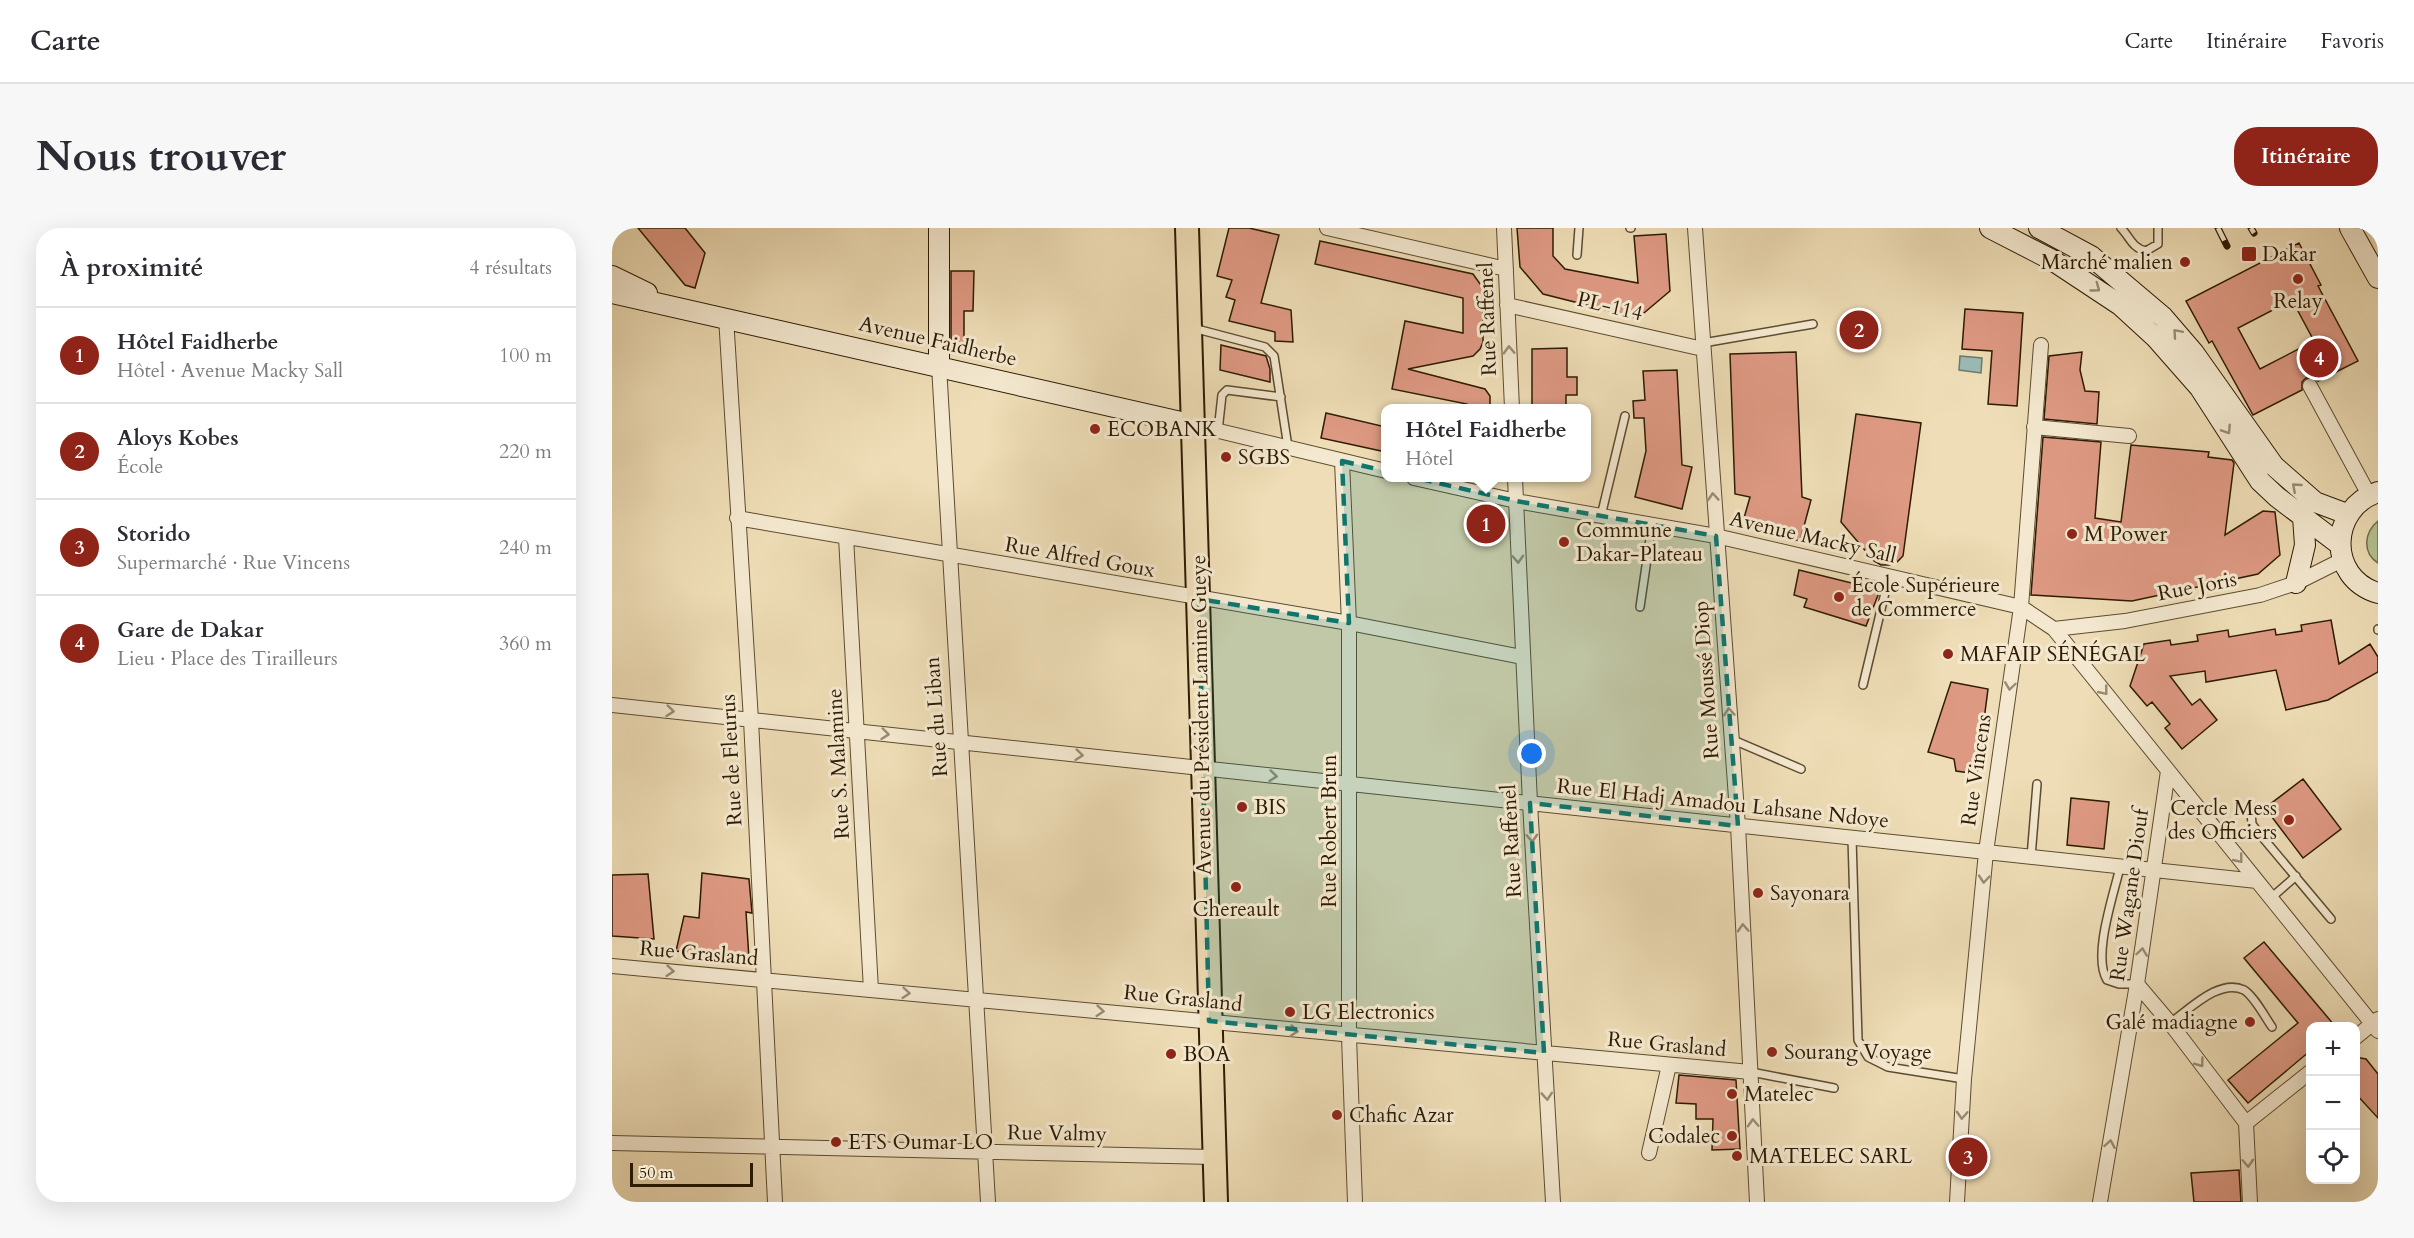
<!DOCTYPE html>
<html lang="fr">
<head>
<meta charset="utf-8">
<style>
  body { margin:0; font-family:Cardo,serif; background:#f7f7f7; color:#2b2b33 }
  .controls { position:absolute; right:18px; bottom:18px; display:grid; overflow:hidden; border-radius:12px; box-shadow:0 6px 24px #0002 }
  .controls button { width:54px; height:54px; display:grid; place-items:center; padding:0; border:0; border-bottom:2px solid #e1e1e2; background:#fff; color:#2b2b33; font:30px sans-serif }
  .scale { position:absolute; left:18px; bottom:15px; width:123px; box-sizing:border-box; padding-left:6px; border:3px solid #2d1b02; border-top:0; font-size:16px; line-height:21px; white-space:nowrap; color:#2d1b02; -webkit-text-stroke:4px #f4e9d0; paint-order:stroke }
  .you { position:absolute; left:920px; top:526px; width:21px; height:21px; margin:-15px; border:4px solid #fff; border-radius:50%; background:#1a73e8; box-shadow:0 0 0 9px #1a73e833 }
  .badge { display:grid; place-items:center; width:39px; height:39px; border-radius:50%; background:#8f2418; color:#fff; font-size:20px; font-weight:700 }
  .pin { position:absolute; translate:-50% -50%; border:3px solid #fff; box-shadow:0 2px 6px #0006 }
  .popup { position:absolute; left:769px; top:176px; width:210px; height:78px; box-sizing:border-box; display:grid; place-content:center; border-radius:12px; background:#fff; filter:drop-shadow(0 2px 4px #0005); font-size:20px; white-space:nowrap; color:#7c7c81 }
  .popup b { font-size:22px; color:#2b2b33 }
  .popup::after { content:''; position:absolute; left:50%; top:100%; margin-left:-12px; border:12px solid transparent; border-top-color:#fff }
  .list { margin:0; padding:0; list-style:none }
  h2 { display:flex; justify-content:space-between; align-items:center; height:78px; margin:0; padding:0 24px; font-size:26px }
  h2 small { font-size:20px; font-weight:400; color:#7c7c81 }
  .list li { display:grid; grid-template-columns:39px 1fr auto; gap:18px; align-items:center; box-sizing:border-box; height:96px; padding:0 24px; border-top:2px solid #e1e1e2 }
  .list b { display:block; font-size:22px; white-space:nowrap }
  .list p { margin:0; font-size:20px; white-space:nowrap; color:#7c7c81 }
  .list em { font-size:20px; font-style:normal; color:#7c7c81 }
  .icon { flex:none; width:33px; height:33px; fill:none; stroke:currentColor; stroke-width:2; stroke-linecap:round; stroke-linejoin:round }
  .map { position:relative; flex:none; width:1766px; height:974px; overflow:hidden; border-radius:24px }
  header { display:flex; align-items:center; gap:36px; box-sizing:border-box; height:84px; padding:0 30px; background:#fff; border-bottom:2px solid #e1e1e2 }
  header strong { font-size:28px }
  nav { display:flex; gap:33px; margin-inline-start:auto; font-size:21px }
  .intro { display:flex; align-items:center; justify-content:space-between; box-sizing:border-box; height:144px; padding:0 36px }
  h1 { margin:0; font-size:42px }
  .button { padding:15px 27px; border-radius:24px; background:#8f2418; color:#fff; font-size:21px; font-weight:700 }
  main { display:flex; gap:36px; padding:0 36px }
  aside { flex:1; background:#fff; border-radius:24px; box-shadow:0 6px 24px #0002 }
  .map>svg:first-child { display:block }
</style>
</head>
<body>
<header>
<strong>Carte</strong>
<nav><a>Carte</a><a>Itinéraire</a><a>Favoris</a></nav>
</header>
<div class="intro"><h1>Nous trouver</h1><a class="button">Itinéraire</a></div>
<main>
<aside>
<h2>À proximité<small>4 résultats</small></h2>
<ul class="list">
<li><span class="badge">1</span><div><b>Hôtel Faidherbe</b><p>Hôtel · Avenue Macky Sall</p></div><em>100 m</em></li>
<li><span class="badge">2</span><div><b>Aloys Kobes</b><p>École</p></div><em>220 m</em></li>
<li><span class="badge">3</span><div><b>Storido</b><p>Supermarché · Rue Vincens</p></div><em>240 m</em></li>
<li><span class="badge">4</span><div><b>Gare de Dakar</b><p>Lieu · Place des Tirailleurs</p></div><em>360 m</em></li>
</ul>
</aside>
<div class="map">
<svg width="1766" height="974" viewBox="0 0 1766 974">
  <rect width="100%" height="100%" fill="#eeddb6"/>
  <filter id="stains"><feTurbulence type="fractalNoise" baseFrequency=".00333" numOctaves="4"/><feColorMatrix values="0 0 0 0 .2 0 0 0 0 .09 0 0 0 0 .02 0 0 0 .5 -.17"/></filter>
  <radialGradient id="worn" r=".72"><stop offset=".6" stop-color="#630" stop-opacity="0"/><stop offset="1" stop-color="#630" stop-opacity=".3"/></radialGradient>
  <path fill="#b5c291" stroke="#716e4a" stroke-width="1.5" d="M1766 293V335C1750 325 1752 304 1766 293Z"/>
  <path fill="#9bbab5" stroke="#6f7a6d" stroke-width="1.5" d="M1348 128 1370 130 1369 145 1347 142Z"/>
  <path fill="#de9983" stroke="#2d1b02" stroke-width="1.5" fill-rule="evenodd" d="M26 0H73L93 25 83 60 73 57Z
    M617 0H637L667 7 649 75 679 82 681 114 663 113V104L617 93 623 72 614 69 620 52 605 48Z
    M905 0H941V28L953 41 1026 55 1022 8 1054 6 1058 63 1026 90 931 66 908 39Z
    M708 13 861 46 871 60V114L868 121 861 128 796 141 873 161 878 168V180H855V176L780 161 793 93 851 105V70L703 36Z
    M1687 15 1709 57 1706 58 1746 133 1706 153 1702 150H1694L1690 154V162L1641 187 1600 113 1597 115 1574 73ZM1680 72 1702 113 1648 141 1626 100Z
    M339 43H362L361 83H352V116H339Z
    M1353 81 1411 85 1405 178 1376 176 1380 123 1350 121Z
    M609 117 654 128 658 141V154L608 142Z
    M955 120V149H965V167H954V180H920V121Z
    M1184 124 1190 269 1199 272 1188 313 1130 297 1138 269 1123 266 1118 126Z
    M1470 124 1468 142 1473 163 1487 164 1485 196 1432 191 1437 128Z
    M1065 142 1070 237 1080 239 1070 281 1023 269 1034 223 1032 190H1022L1021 173 1033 172 1031 143Z
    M714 185 774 199V224L709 210Z
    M1244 186 1309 195 1291 328 1285 334 1277 337H1269L1262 333 1229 294Z
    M1431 209 1489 214 1483 290 1509 294 1519 217 1597 224 1596 229 1620 232 1622 235 1613 307 1651 283 1663 284 1668 327 1646 346 1520 373 1419 367Z
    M1187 342 1268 362 1254 398 1192 379 1195 371 1182 367Z
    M1719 392 1727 436 1758 416 1766 429V444L1716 472 1674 482 1664 442 1594 454 1593 443 1558 448 1580 477 1588 471 1605 492 1570 521 1553 500 1558 496 1540 474 1535 478 1518 458 1532 416 1558 412 1559 417 1586 413 1585 407 1616 402 1617 409 1663 401 1664 407 1690 403 1689 397Z
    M1339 454 1376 461 1365 546 1344 543 1342 531 1316 524Z
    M1691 551 1729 601 1691 630 1653 580Z
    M1459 570 1497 574 1492 621 1455 617Z
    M90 645 137 651 140 685 134 684 137 731 64 723 72 688 87 690Z
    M36 646 42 711 0 708V647Z
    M1652 714 1723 798H1698V823L1636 875 1616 852 1686 795 1632 730Z
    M1743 829 1754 831 1766 846V890L1743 865Z
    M1067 847 1124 852 1128 921 1100 922 1101 891H1084V876L1064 875Z
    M1627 942 1629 974H1582L1579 945Z"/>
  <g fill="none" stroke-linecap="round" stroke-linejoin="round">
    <defs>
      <path id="lane" d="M1018 0H1019
        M1509 0C1518 9 1520 20 1534 23L1546 16V0
        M965 27 967 0
        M581 100 653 119 662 128 676 219
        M1091 115 1201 96
        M606 203 610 167 615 162 669 169
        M989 288 1013 188
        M1028 379 1040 297
        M1766 401V402
        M1251 457 1277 348
        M1119 511 1189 541
        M1639 584 1640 596 1646 604 1719 691
        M1240 610 1246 812 1256 829 1276 839 1352 851
        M1419 629 1425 556
        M1508 639C1502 666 1480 728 1495 752L1507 756H1525
        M1659 670 1684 648
        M1558 795C1577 782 1607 750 1632 762 1642 768 1653 789 1660 799
        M1139 844 1222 860"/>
      <path id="street" d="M715 0 894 41
        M892 0 900 180
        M1083 0 1126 598 1145 974
        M895 77 1091 121
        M114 89 139 492 163 974
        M327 138 376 974
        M1698 158 1757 267
        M582 197 774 243
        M1422 199 1517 208
        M730 233 737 395V809L743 974
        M802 250 904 273 1104 308 1409 379 1442 401 1766 803
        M903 250 918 575 941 974
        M125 290 737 395 910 429
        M234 309 259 762
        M1442 401 1513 393 1648 367 1684 355 1730 332
        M0 477 1645 653
        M0 738 1138 844
        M1525 756 1558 795 1634 895
        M1744 809 1766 791
        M1634 895 1698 844
        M1634 895 1638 974
        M0 915 601 929
        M1037 925 1057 837
        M1345 974 1352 851 1374 624 1409 379 1429 117
        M1488 974 1525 756 1556 543"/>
      <path id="secondary" d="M327 0V138
        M1378 0 1440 32 1508 77 1544 110 1588 160 1648 253 1665 269 1727 316
        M1427 0 1479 28 1551 89 1582 125 1662 238 1703 274 1735 286
        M1738 0 1766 50
        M0 48 35 65
        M0 65 582 197
        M1766 264C1717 280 1715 350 1766 365
        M1684 355 1693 317 1691 289"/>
      <path id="primary" d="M575 0 604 974"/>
    </defs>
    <use href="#lane" stroke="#5d4c2f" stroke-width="10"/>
    <use href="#street" stroke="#5d4c2f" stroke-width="16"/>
    <use href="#secondary" stroke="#2d1b02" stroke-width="22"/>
    <use href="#primary" stroke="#2d1b02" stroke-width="26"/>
    <use href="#lane" stroke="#f4e9d0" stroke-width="7"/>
    <use href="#street" stroke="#f4e9d0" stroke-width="14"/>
    <use href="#secondary" stroke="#f4e9d0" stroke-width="20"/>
    <use href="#primary" stroke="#eeddb6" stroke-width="22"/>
    <defs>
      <path id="rail" d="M1606 0 1615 18
        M1639 0 1642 5"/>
    </defs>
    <use href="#rail" stroke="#2d1b02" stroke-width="7"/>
    <use href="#rail" stroke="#f4e9d0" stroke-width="4.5" stroke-dasharray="14" stroke-linecap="butt"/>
  </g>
  <defs><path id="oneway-chevron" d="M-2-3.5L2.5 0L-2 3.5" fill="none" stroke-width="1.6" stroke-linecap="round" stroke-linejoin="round" transform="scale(1.5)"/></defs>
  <g stroke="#9a8c73">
    <use href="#oneway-chevron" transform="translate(1484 60) rotate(36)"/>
    <use href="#oneway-chevron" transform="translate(1565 105) rotate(-131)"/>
    <use href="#oneway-chevron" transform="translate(897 122) rotate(-92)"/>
    <use href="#oneway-chevron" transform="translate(1615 202) rotate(57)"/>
    <use href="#oneway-chevron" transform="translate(1684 259) rotate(-139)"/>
    <use href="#oneway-chevron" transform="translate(1101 269) rotate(-94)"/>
    <use href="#oneway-chevron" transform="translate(906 331) rotate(88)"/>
    <use href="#oneway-chevron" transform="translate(1398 458) rotate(98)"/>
    <use href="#oneway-chevron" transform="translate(1492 463) rotate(51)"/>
    <use href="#oneway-chevron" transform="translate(58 483) rotate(6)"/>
    <use href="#oneway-chevron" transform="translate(1117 484) rotate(-94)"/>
    <use href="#oneway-chevron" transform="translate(273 506) rotate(6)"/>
    <use href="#oneway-chevron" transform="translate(467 527) rotate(6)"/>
    <use href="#oneway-chevron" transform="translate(661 548) rotate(6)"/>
    <use href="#oneway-chevron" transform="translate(920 610) rotate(87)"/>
    <use href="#oneway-chevron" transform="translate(1627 631) rotate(51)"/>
    <use href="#oneway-chevron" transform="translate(1372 651) rotate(95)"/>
    <use href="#oneway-chevron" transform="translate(1131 700) rotate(-93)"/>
    <use href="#oneway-chevron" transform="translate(1530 724) rotate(-82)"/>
    <use href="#oneway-chevron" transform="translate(58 743) rotate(5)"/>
    <use href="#oneway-chevron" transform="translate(294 765) rotate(5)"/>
    <use href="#oneway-chevron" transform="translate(488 783) rotate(5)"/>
    <use href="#oneway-chevron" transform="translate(682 803) rotate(6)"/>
    <use href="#oneway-chevron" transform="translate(1588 835) rotate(53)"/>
    <use href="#oneway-chevron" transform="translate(935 868) rotate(86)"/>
    <use href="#oneway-chevron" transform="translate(1350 887) rotate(93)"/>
    <use href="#oneway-chevron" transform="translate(1141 895) rotate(-93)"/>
    <use href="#oneway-chevron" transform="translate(1498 916) rotate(-80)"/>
    <use href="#oneway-chevron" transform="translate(1636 935) rotate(87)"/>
  </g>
  <path fill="#0f766e" fill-opacity="0.2" stroke="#0f766e" stroke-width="4.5" stroke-dasharray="12 8" stroke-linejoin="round" d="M730 233 904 273 1104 308 1126 598 918 575 932 825 597 793 587 371 737 395Z"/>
  <g fill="#8f2418" stroke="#f4e9d0" stroke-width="2">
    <rect x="1629" y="18" width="16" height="16" rx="3"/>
    <circle cx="1573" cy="34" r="6"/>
    <circle cx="1686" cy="51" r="6"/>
    <circle cx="483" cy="201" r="6"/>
    <circle cx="614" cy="229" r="6"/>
    <circle cx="1460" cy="306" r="6"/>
    <circle cx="952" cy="314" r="6"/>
    <circle cx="1227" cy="369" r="6"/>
    <circle cx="1336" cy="426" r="6"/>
    <circle cx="630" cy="579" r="6"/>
    <circle cx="1677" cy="592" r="6"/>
    <circle cx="624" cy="659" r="6"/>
    <circle cx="1146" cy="665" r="6"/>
    <circle cx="678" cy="784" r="6"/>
    <circle cx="1638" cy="794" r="6"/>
    <circle cx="1160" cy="824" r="6"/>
    <circle cx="559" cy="826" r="6"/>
    <circle cx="1120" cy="866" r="6"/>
    <circle cx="725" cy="887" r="6"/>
    <circle cx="1120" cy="908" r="6"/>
    <circle cx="224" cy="914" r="6"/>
    <circle cx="1125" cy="928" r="6"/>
  </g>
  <g text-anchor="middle" stroke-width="6" stroke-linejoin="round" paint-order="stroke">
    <g font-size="21" fill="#2d1b02" stroke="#f4e9d0" text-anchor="start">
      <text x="1650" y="33">Dakar</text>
      <text x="1561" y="41" text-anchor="end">Marché malien</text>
      <text x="1686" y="80" text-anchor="middle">Relay</text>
      <text x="495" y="208">ECOBANK</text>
      <text x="626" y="236">SGBS</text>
      <text x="964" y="309">Commune<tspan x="964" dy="24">Dakar-Plateau</tspan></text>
      <text x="1472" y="313">M Power</text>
      <text x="1239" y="364">École Supérieure<tspan x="1239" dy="24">de Commerce</tspan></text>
      <text x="1348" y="433">MAFAIP SÉNÉGAL</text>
      <text x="642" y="586">BIS</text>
      <text x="1665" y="587" text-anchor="end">Cercle Mess<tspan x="1665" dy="24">des Officiers</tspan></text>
      <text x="1158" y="672">Sayonara</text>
      <text x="624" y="688" text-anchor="middle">Chereault</text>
      <text x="690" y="791">LG Electronics</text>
      <text x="1626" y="801" text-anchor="end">Galé madiagne</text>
      <text x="1172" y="831">Sourang Voyage</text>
      <text x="571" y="833">BOA</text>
      <text x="1132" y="873">Matelec</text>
      <text x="737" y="894">Chafic Azar</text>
      <text x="1108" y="915" text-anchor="end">Codalec</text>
      <text x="236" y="921">ETS Oumar LO</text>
      <text x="1137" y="935">MATELEC SARL</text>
    </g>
    <g font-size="21" fill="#2d1b02" stroke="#f4e9d0">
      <text transform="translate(998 78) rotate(13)" y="7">PL-114</text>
      <text transform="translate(875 91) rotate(-92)" y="7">Rue Raffenel</text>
      <text transform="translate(326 113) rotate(13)" y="7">Avenue Faidherbe</text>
      <text transform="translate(1201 309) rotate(13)" y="7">Avenue Macky Sall</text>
      <text transform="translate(468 329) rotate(10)" y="7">Rue Alfred Goux</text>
      <text transform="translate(1585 358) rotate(-11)" y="7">Rue Joris</text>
      <text transform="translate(1094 452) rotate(-94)" y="7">Rue Moussé Diop</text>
      <text transform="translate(589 487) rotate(-91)" y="7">Avenue du Président Lamine Gueye</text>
      <text transform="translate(324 489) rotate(-94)" y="7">Rue du Liban</text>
      <text transform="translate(119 532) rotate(-93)" y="7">Rue de Fleurus</text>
      <text transform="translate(226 536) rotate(-93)" y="7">Rue S. Malamine</text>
      <text transform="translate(1364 542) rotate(-82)" y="7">Rue Vincens</text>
      <text transform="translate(1111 575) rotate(6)" y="7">Rue El Hadj Amadou Lahsane Ndoye</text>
      <text transform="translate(717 603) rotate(-90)" y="7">Rue Robert Brun</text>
      <text transform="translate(899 613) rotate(-93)" y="7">Rue Raffenel</text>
      <text transform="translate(1517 667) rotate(-82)" y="7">Rue Wagane Diouf</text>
      <text transform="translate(87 725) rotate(5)" y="7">Rue Grasland</text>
      <text transform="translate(571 770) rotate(6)" y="7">Rue Grasland</text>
      <text transform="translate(1055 816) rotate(5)" y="7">Rue Grasland</text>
      <text transform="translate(445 905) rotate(1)" y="7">Rue Valmy</text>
    </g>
  </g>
  <rect width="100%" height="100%" filter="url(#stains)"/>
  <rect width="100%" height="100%" fill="url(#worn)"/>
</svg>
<div class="controls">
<button>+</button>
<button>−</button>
<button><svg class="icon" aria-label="locate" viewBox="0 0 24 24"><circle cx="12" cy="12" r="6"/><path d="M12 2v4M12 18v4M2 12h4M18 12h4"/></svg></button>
</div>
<div class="scale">50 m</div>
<div class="you"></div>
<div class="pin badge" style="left:874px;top:296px">1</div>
<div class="popup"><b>Hôtel Faidherbe</b>Hôtel</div>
<div class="pin badge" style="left:1247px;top:102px">2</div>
<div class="pin badge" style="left:1356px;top:929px">3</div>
<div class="pin badge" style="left:1707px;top:130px">4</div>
</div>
</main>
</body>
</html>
